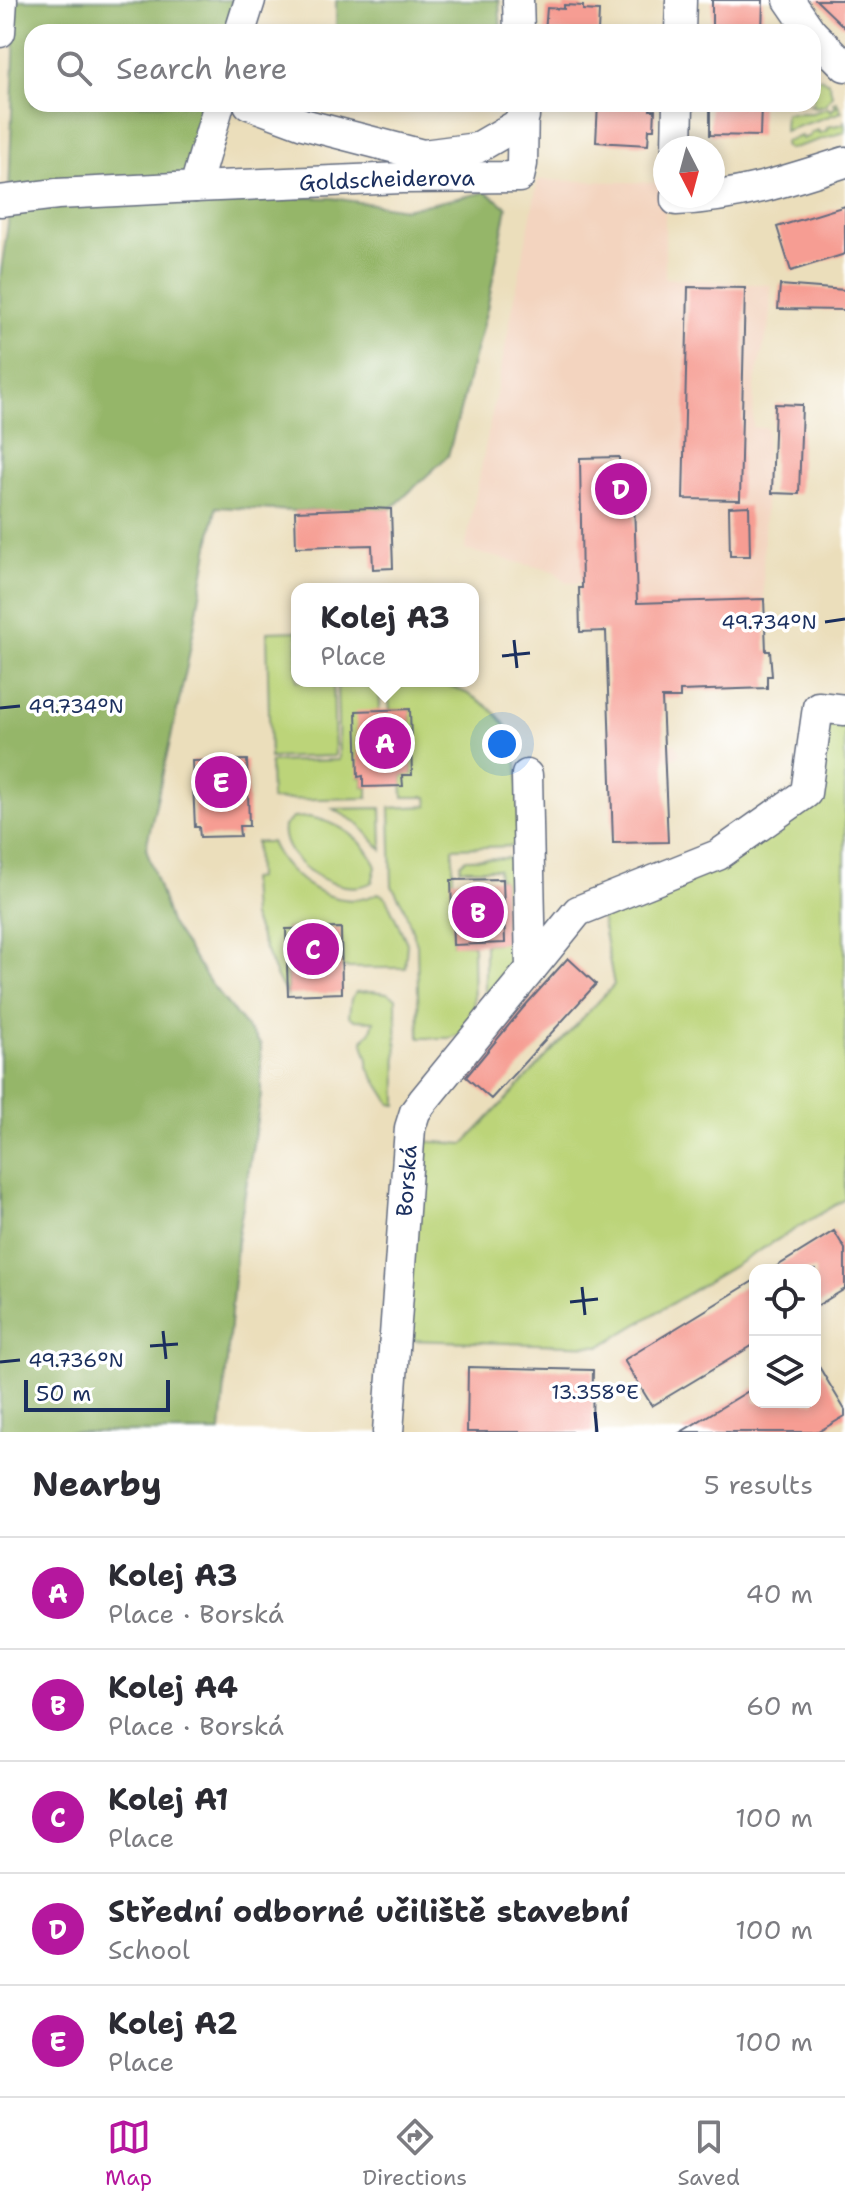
<!DOCTYPE html>
<html lang="en">
<head>
<meta charset="utf-8">
<style>
  body { margin:0; font-family:"Shantell Sans",sans-serif; background:#f2f2f3; color:#2b2b33 }
  .controls { position:absolute; right:24px; bottom:24px; display:grid; overflow:hidden; border-radius:16px; box-shadow:0 4px 12px #0003 }
  .controls button { width:72px; height:72px; display:grid; place-items:center; padding:0; border:0; border-bottom:2px solid #e1e1e2; background:#fff; color:#2b2b33; font:40px sans-serif }
  .compass { position:absolute; left:653px; top:136px; width:72px; height:72px; border-radius:50%; background:#fff; box-shadow:0 4px 12px #0003; rotate:174deg }
  .scale { position:absolute; left:24px; bottom:20px; width:146px; box-sizing:border-box; padding-left:8px; border:4px solid #1b2f5e; border-top:0; font-size:22px; line-height:28px; white-space:nowrap; color:#1b2f5e; -webkit-text-stroke:6px #fff; paint-order:stroke }
  .you { position:absolute; left:502px; top:744px; width:28px; height:28px; margin:-20px; border:6px solid #fff; border-radius:50%; background:#1a73e8; box-shadow:0 0 0 12px #1a73e833 }
  .badge { display:grid; place-items:center; width:52px; height:52px; border-radius:50%; background:#b5179e; color:#fff; font-size:26px; font-weight:700 }
  .pin { position:absolute; translate:-50% -50%; border:4px solid #fff; box-shadow:0 2px 8px #0006 }
  .popup { position:absolute; left:291px; top:583px; width:188px; height:104px; box-sizing:border-box; display:grid; place-content:center; border-radius:16px; background:#fff; filter:drop-shadow(0 2px 6px #0005); font-size:26px; white-space:nowrap; color:#7c7c81 }
  .popup b { font-size:30px; color:#2b2b33 }
  .popup::after { content:''; position:absolute; left:50%; top:100%; margin-left:-16px; border:16px solid transparent; border-top-color:#fff }
  .list { margin:0; padding:0; list-style:none }
  h2 { display:flex; justify-content:space-between; align-items:center; height:104px; margin:0; padding:0 32px; font-size:34px }
  h2 small { font-size:26px; font-weight:400; color:#7c7c81 }
  .list li { display:grid; grid-template-columns:52px 1fr auto; gap:24px; align-items:center; box-sizing:border-box; height:112px; padding:0 32px; border-top:2px solid #e1e1e2 }
  .list b { display:block; font-size:30px; white-space:nowrap }
  .list p { margin:0; font-size:26px; white-space:nowrap; color:#7c7c81 }
  .list em { font-size:26px; font-style:normal; color:#7c7c81 }
  .icon { flex:none; width:44px; height:44px; fill:none; stroke:currentColor; stroke-width:2; stroke-linecap:round; stroke-linejoin:round }
  .map { position:relative; flex:none; width:845px; height:1432px; overflow:hidden }
  .search { position:absolute; background:#fff; box-shadow:0 4px 12px #0003; left:24px; right:24px; top:24px; height:88px; display:flex; align-items:center; gap:20px; box-sizing:border-box; padding:0 28px; border-radius:24px; color:#7c7c81; font-size:30px }
  .sheet { height:664px; background:#fff }
  nav { display:flex; justify-content:space-around; align-items:center; box-sizing:border-box; height:112px; border-top:2px solid #e1e1e2; background:#fff; font-size:22px; color:#7c7c81 }
  nav a { display:grid; justify-items:center; gap:4px }
  nav .on { color:#b5179e }
  .map>svg:first-child { display:block }
</style>
</head>
<body>
<div class="map">
<svg width="845" height="1432" viewBox="0 0 845 1432">
  <rect width="100%" height="100%" fill="#fff"/>
  <filter id="ink" filterUnits="userSpaceOnUse"><feTurbulence type="fractalNoise" baseFrequency=".0125" numOctaves="2"/><feDisplacementMap in="SourceGraphic" scale="16" xChannelSelector="R" yChannelSelector="G"/><feConvolveMatrix kernelMatrix="1 2 1 2 8 2 1 2 1" color-interpolation-filters="sRGB"/></filter>
  <filter id="wash" filterUnits="userSpaceOnUse"><feTurbulence type="fractalNoise" baseFrequency=".006" numOctaves="4" result="noise"/><feDisplacementMap in="SourceGraphic" scale="32" xChannelSelector="R" yChannelSelector="G"/><feGaussianBlur stdDeviation="1.8" result="paint"/><feColorMatrix in="noise" values="0 0 0 0 0 0 0 0 0 0 0 0 0 0 0 0 0 1.4 0 .05"/><feComposite in="paint" operator="in"/></filter>
  <g filter="url(#wash)">
    <rect width="100%" height="100%" fill="#ebdebb"/>
    <path fill="#f3d4bf" d="M538 180 665 183V278L771 285 770 322 754 385 753 427 767 428 763 568 766 651H770L771 656 766 657 767 688 680 691V698L662 699 664 743H675L680 753 676 758 664 759 668 842 613 843 610 758H613L612 745H609L606 632H580L579 588 582 587V583H566L554 571 465 550Z"/>
    <path fill="#bcd479" stroke="#6c826c" stroke-width="2" d="M820 78 829 83 832 95 825 105 815 107 808 104H813V79Z
      M836 101 842 112 784 131 785 113H812L828 108 831 111 836 106 833 103Z
      M844 121H845V132L790 149 785 147 784 142 801 136 802 139 810 136V133L818 130 819 133 828 130 827 127 844 124Z
      M297 631V681H333L335 756 270 758 267 632Z
      M359 681H379L380 706 359 777 363 776V787H368V798L271 800 270 762 339 760 337 687Z
      M387 681C401 681 417 679 431 682 461 686 499 707 511 736 521 759 518 815 519 842L516 846 453 848V944H473L474 1022 469 1031 450 1038H419L417 944 403 905 392 886 390 808 428 806 427 797H403L402 775 412 774 410 710H390Z
      M839 717H845V1199L601 1346 407 1340 419 1141 464 1144 614 985 600 911 635 904 730 858 820 794 823 728Z
      M381 808 382 850 358 823 333 809Z
      M309 817C338 822 366 839 376 867L372 882C342 900 278 862 284 826L293 818Z
      M256 842H271C286 879 339 915 378 893L385 896 407 943 405 968H341L340 928 286 929 287 995 276 976 252 917 250 879 257 878Z
      M515 858 519 944 516 964 485 1008V944L505 942 503 880 499 879 498 869H460L461 863 466 859Z
      M372 991 387 993 396 998 397 1105 391 1104 368 1068C370 1056 363 1051 363 1040L371 1031 374 1021 355 1020 349 1016 351 999 356 992Z"/>
    <path fill="#95b669" stroke="#587264" stroke-width="2" d="M16 0H234L225 32H32V104H205L181 196 332 198 405 209 486 192 507 207 487 309 448 456 391 509 295 511 216 507 187 666 146 848 170 922 211 984 261 1045V1095L237 1242 221 1432H0V277L8 224Z
      M336 0H499L501 32H339L336 28Z"/>
    <g id="blocks">
      <path fill="#f69d93" d="M712 0H763L762 32H712Z
        M816 0H845V28Z
        M564 5 583 6V10L599 11 598 32H545L547 8 564 9Z
        M598 104H651L650 110H655L654 129H649L648 145 596 142Z
        M710 104H761L760 136 710 135Z
        M845 206V254L791 271 777 227Z
        M780 285 845 290V310L778 309Z
        M688 287 745 288 740 500 683 499Z
        M775 404 802 405 799 494 772 493Z
        M619 457 620 471H627L628 499H634L637 603 764 599 766 651H770L772 676H767V688L680 691V698H662L668 842 613 843 606 631 580 632 579 588H582L580 458Z
        M749 506 750 556H730L729 507Z
        M371 508 391 509 393 568 373 569 372 545 296 547 295 511Z
        M410 709 412 775H402L403 786 363 787V776L358 777 356 711Z
        M247 760 249 826H239L240 836 200 837 199 827H195L192 761Z
        M503 879 505 943 453 945 451 880Z
        M341 928 342 993 288 995 286 929Z
        M568 958 596 984 491 1099 466 1077 523 1008Z
        M834 1231 845 1249V1289L815 1307V1270H771Z
        M755 1280V1344L652 1406 624 1360Z
        M815 1360 845 1410V1416L818 1432H681L755 1387V1402H815Z
        M468 1367 593 1370 592 1432H467Z"/>
    </g>
  </g>
  <g filter="url(#ink)">
    <use href="#blocks" fill-opacity="0" stroke="#646c7f" stroke-width="2"/>
    <g fill="none" stroke-linecap="round" stroke-linejoin="round">
      <defs>
        <g id="minor">
          <path d="M518 0 519 32"/>
          <path d="M789 0 811 32"/>
          <path d="M0 32 2 0"/>
          <path d="M240 32 250 0"/>
          <path d="M680 32 681 0"/>
          <path d="M813 34 845 66"/>
          <path d="M249 104 303 124 423 155 477 148 515 126 524 116"/>
          <path d="M677 148 678 104"/>
          <path id="s1" d="M195 187 402 178 519 177 522 164 523 104"/>
          <path d="M676 196V200C735 198 790 180 845 162"/>
          <path d="M0 201 57 194 195 187 219 104"/>
          <path d="M531 969 578 911 718 855 806 793 818 707 845 710"/>
          <path id="s2" d="M388 1432 410 1128 415 1112 423 1101 531 969 527 775"/>
        </g>
      </defs>
      <use href="#minor" stroke="#646c7f" stroke-width="33"/>
      <use href="#minor" stroke="#fff" stroke-width="30"/>
    </g>
  </g>
  <path fill="none" stroke="#1b2f5e" stroke-width="3" d="M825 622 845 619M514 640 517 668M502 656 530 653M0 708 20 706M582 1287 585 1315M570 1302 598 1299M163 1331 166 1359M150 1346 178 1344M0 1362 20 1360M595 1412 597 1432"/>
  <g text-anchor="middle" stroke-width="7" stroke-linejoin="round" paint-order="stroke">
    <g font-size="22" fill="#1b2f5e" stroke="#fff">
      <text dy="8" stroke="none"><textPath href="#s1" startOffset="192">Goldscheiderova</textPath></text>
      <text dy="8" stroke="none"><textPath href="#s2" startOffset="252">Borská</textPath></text>
    </g>
  </g>
  <g font-size="20" text-anchor="middle" fill="#1b2f5e" stroke="#fff" stroke-width="7" stroke-linejoin="round" paint-order="stroke">
    <text x="769" y="629">49.734°N</text>
    <text x="76" y="713">49.734°N</text>
    <text x="76" y="1367">49.736°N</text>
    <text x="595" y="1399">13.358°E</text>
  </g>
</svg>
<div class="controls">
<button><svg class="icon" aria-label="locate" viewBox="0 0 24 24"><circle cx="12" cy="12" r="6"/><path d="M12 2v4M12 18v4M2 12h4M18 12h4"/></svg></button>
<button><svg class="icon" aria-label="layers" viewBox="0 0 24 24"><path d="M12 4l9 5-9 5-9-5zM3 14l9 5 9-5"/></svg></button>
</div>
<svg class="compass" viewBox="-18 -18 36 36"><path d="M0-13l5 13h-10z" fill="#e53935"/><path d="M0 13l5-13h-10z" fill="#7c7c81"/></svg>
<div class="scale">50 m</div>
<div class="you"></div>
<div class="pin badge" style="left:385px;top:743px">A</div>
<div class="popup"><b>Kolej A3</b>Place</div>
<div class="pin badge" style="left:478px;top:912px">B</div>
<div class="pin badge" style="left:313px;top:949px">C</div>
<div class="pin badge" style="left:621px;top:489px">D</div>
<div class="pin badge" style="left:221px;top:782px">E</div>
<div class="search"><svg class="icon" aria-label="search" viewBox="0 0 24 24"><circle cx="10" cy="10" r="6"/><path d="M15 15l6 6"/></svg>Search here</div>
</div>
<section class="sheet">
<h2>Nearby<small>5 results</small></h2>
<ul class="list">
<li><span class="badge">A</span><div><b>Kolej A3</b><p>Place · Borská</p></div><em>40 m</em></li>
<li><span class="badge">B</span><div><b>Kolej A4</b><p>Place · Borská</p></div><em>60 m</em></li>
<li><span class="badge">C</span><div><b>Kolej A1</b><p>Place</p></div><em>100 m</em></li>
<li><span class="badge">D</span><div><b>Střední odborné učiliště stavební</b><p>School</p></div><em>100 m</em></li>
<li><span class="badge">E</span><div><b>Kolej A2</b><p>Place</p></div><em>100 m</em></li>
</ul>
</section>
<nav>
<a class="on"><svg class="icon" aria-label="map" viewBox="0 0 24 24"><path d="M3 6l6-2 6 2 6-2v14l-6 2-6-2-6 2zM9 4v14M15 6v14"/></svg>Map</a>
<a><svg class="icon" aria-label="directions" viewBox="0 0 24 24"><path d="M12 3l9 9-9 9-9-9zM9 14v-3h6M13 9l2 2-2 2"/></svg>Directions</a>
<a><svg class="icon" aria-label="saved" viewBox="0 0 24 24"><path d="M7 4h10v16l-5-4-5 4z"/></svg>Saved</a>
</nav>
</body>
</html>
